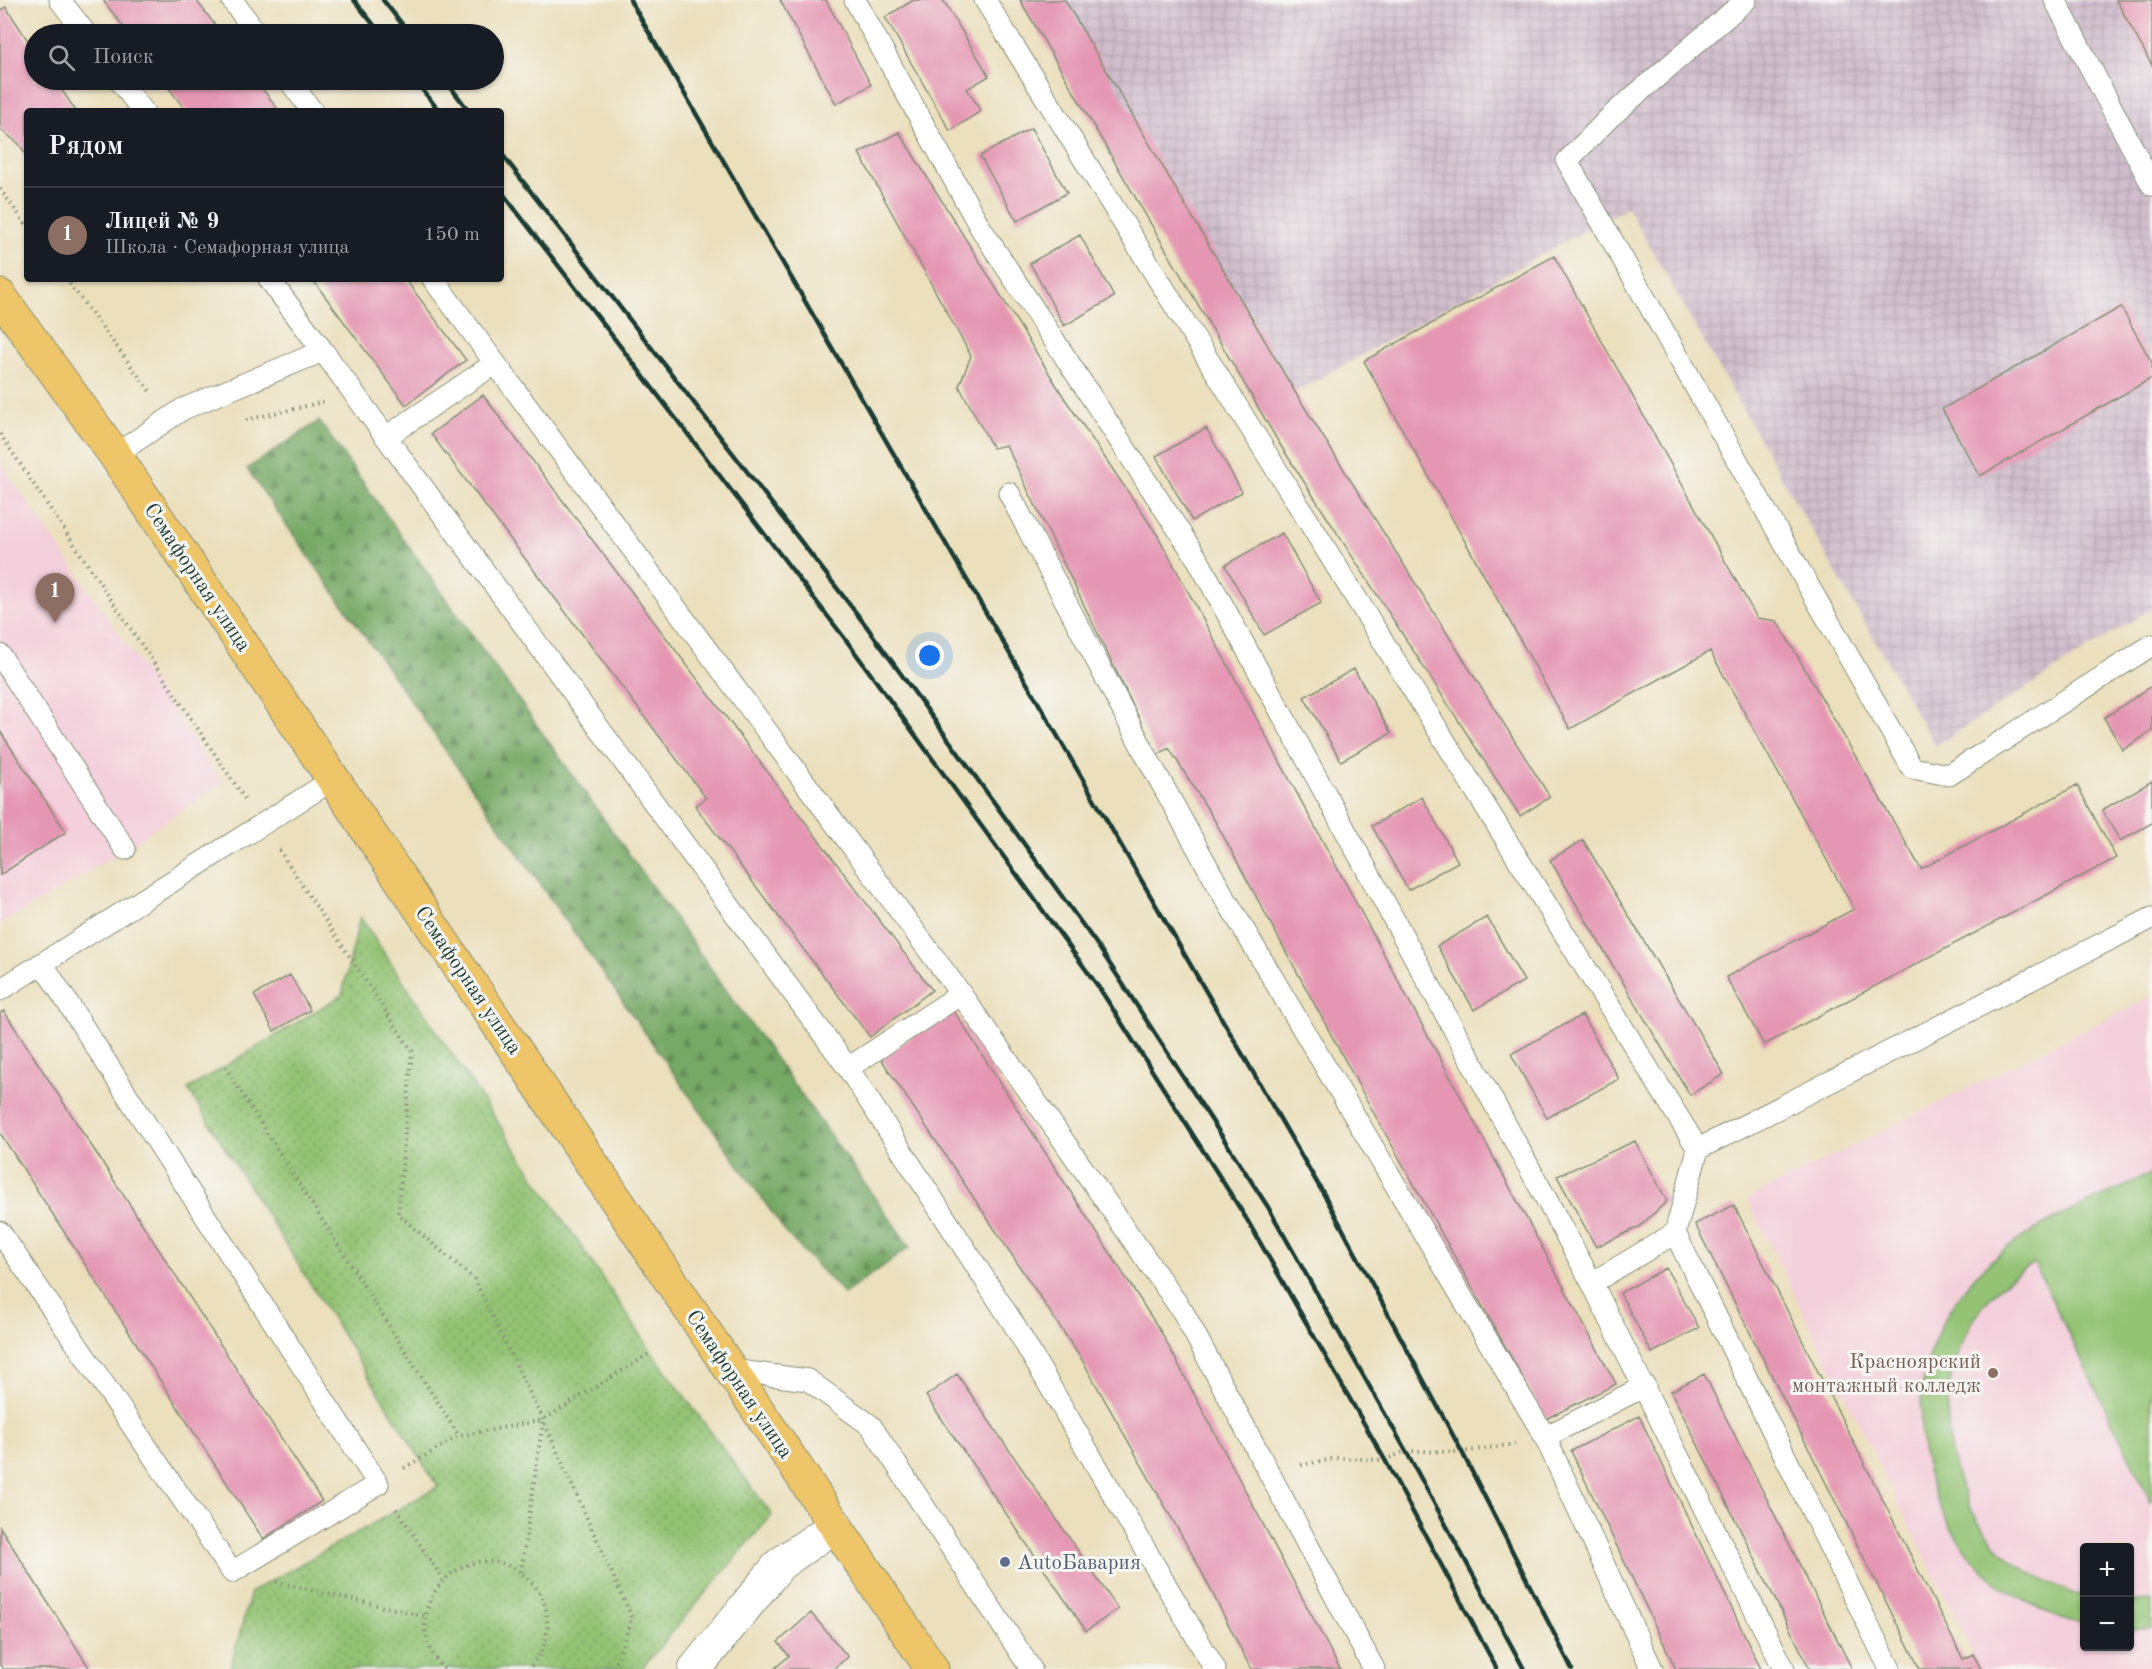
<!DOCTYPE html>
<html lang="ru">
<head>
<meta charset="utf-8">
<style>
  body { margin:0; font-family:"Old Standard TT",serif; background:#20242c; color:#f1f3f6 }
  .controls { position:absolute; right:18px; bottom:18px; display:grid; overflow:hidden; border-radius:6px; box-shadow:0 2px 4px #0004 }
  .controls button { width:54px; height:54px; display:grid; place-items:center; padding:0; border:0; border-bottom:2px solid #363941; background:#171b24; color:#f1f3f6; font:30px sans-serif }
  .you { position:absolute; left:930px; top:656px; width:21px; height:21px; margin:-15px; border:4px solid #fff; border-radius:50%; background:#1a73e8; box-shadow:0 0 0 9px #1a73e833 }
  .badge { display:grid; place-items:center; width:39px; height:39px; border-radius:50%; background:#ea580c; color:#fff; font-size:20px; font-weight:700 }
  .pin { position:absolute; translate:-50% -50px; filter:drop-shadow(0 2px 3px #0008) }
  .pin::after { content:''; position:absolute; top:32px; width:21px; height:18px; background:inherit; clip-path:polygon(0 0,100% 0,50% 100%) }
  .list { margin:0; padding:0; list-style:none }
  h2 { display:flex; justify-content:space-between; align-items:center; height:78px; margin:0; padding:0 24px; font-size:26px }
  h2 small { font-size:20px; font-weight:400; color:#9ea1a6 }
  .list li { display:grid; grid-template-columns:39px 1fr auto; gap:18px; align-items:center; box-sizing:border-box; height:96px; padding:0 24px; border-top:2px solid #363941 }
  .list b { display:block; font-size:22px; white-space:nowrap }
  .list p { margin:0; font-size:20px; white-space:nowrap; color:#9ea1a6 }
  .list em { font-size:20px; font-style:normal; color:#9ea1a6 }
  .icon { flex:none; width:33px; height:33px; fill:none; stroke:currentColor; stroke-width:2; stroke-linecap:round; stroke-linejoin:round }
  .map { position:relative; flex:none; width:2152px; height:1669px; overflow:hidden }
  .search { position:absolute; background:#171b24; box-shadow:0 2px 4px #0004; left:24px; top:24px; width:480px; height:66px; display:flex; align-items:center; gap:15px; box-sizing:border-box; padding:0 21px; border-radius:33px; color:#9ea1a6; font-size:22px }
  .panel { position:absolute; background:#171b24; box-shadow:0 2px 4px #0004; left:24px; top:108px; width:480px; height:174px; border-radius:6px }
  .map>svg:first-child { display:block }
</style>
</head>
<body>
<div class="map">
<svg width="2152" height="1669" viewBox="0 0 2152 1669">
  <defs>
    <pattern id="industrial-grid" width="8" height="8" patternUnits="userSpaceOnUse" patternTransform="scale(1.5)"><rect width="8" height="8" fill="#d0bdcc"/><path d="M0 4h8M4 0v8" fill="none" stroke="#b2a3b0"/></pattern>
    <pattern id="forest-firs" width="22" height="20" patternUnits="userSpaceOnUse" patternTransform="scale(1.5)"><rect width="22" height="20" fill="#76a965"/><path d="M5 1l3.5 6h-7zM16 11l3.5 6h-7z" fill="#608b54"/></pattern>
    <pattern id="park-dots" width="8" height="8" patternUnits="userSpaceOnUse" patternTransform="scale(1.5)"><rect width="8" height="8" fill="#93c373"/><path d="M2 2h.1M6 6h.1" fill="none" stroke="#77a05f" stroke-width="1.8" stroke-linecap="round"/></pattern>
  </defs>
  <rect width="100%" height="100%" fill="#f6f6f2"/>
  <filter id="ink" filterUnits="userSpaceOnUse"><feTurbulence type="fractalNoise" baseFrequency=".0167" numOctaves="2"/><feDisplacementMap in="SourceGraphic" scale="12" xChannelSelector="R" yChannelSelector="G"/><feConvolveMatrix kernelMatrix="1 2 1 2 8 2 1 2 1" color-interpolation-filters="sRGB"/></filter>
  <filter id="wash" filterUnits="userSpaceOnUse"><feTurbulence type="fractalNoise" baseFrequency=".008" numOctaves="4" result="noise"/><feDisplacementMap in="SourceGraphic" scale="24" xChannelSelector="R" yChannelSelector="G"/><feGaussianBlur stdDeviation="1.35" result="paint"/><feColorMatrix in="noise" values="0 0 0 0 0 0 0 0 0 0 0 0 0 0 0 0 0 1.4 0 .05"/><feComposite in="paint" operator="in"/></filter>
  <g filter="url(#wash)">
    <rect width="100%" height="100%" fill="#ebdfbc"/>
    <path fill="#f4cfdc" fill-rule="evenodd" d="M0 462 222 783 125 849 19 914 0 923Z
      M2152 996V1669H1981L1747 1199ZM2084 1548H2130V1646H2084Z"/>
    <path fill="url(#industrial-grid)" d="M1065 0H2152V608L1935 746 1627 207 1295 392Z"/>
    <path fill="url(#forest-firs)" stroke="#4a734c" stroke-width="1.5" d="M319 421 910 1247 844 1294 787 1234 247 469Z"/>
    <path fill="url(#park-dots)" stroke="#598054" stroke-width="1.5" d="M360 917 652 1352 772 1515 641 1669H230L251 1592 438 1487 188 1089 342 995Z"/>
    <path fill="#93c373" stroke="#598054" stroke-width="1.5" d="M2152 1173V1504L2034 1263C1929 1320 1922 1470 2002 1551 2025 1574 2054 1587 2084 1597V1624C2064 1621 2044 1611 2025 1601 1909 1536 1884 1368 1979 1272 2025 1225 2094 1202 2152 1173Z
      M2152 1601V1629H2130V1602Z"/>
    <g id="blocks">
      <path fill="#e596b3" d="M103 0H196L222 34H129Z
        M780 0H826L871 85 836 104Z
        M914 0H943L989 76 967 89 981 111 950 131 885 17Z
        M1020 0H1065L1295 392 1550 797 1520 816 1279 443Z
        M2116 0H2152V65Z
        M6 7 34 50V80H55L76 111H27V156L19 144 0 129V11Z
        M163 80H256L279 111H186Z
        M1031 128 1067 193 1017 221 980 156Z
        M899 132 1065 399 1158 536 1616 1384 1546 1419 1371 1108 1215 821 1169 748 1157 755 1006 445 993 448 959 386 971 356 859 153Z
        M1080 235 1114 297 1064 326 1030 263Z
        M1554 256 1757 618 1777 621 1921 869 2077 785 2116 858 1764 1045 1726 977 1854 909 1710 651 1570 729 1364 361Z
        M312 279H405L466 360 406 405Z
        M2121 307 2152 363V378L1980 476 1942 409Z
        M483 395 932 990 870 1037 695 806 706 798 431 434Z
        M1206 428 1242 492 1192 521 1156 456Z
        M1282 533 1321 603 1264 635 1225 565Z
        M1354 669 1391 733 1341 761 1304 697Z
        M2152 686V731L2123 750 2104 718Z
        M0 731 66 832 0 875Z
        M2152 781V823L2120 841 2102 810Z
        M1422 797 1458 862 1408 890 1372 826Z
        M1583 840 1724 1074 1690 1095 1550 860Z
        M1487 917 1524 981 1474 1010 1437 946Z
        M290 975 310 1010 274 1031 254 995Z
        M952 1008 1161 1332 1340 1669H1251L1196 1561 1082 1360 881 1059Z
        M4 1011 322 1501 263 1539 0 1133V1013Z
        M1582 1015 1619 1079 1547 1118 1511 1054Z
        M1635 1141 1667 1201 1639 1227 1596 1247 1557 1176Z
        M1734 1205 1963 1659 1973 1654 1981 1669H1920L1695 1224Z
        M1666 1268 1699 1328 1652 1353 1620 1293Z
        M957 1374 1118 1609 1086 1631 926 1396Z
        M1704 1374 1852 1669H1810L1671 1391Z
        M1639 1416 1761 1669H1676L1571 1451Z
        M0 1527 90 1669H3L0 1665Z
        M811 1613 848 1657 833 1669H774L789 1656 778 1642Z"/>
    </g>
  </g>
  <g filter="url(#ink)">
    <use href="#blocks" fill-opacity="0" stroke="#858e78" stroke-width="1.5"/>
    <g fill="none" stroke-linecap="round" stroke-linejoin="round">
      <defs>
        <path id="lane" d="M60 0 86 34
          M232 0 257 34
          M855 0 980 227 1198 560 1592 1283 1784 1669
          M985 0 1698 1149 1675 1233 1890 1669
          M1746 0 1610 117 1567 161 1912 768 1949 775 2152 645
          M2055 0 2152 185
          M119 80 143 111
          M289 80 312 111
          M269 279 323 351
          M433 279 961 994 1183 1312 1374 1669
          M386 437 494 364
          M115 455 183 409 323 351 848 1068 1013 1323 1215 1669
          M1009 493 1147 757 1221 891 1545 1437 1652 1669
          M0 655 125 849
          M0 990 334 779
          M848 1068 961 994
          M1698 1149 2152 918
          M0 1232 232 1572 378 1484 42 963
          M1592 1283 1675 1233
          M731 1370 808 1380 871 1426 1031 1669
          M1545 1437 1645 1386"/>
        <path id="street" d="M695 1669 780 1564 836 1525"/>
        <path id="highway" d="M0 296 115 455 932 1669"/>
      </defs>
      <use href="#lane" stroke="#858e78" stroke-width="23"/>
      <use href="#street" stroke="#858e78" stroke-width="35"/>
      <use href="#highway" stroke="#858e78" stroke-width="35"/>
      <path stroke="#858e78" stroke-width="4" stroke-dasharray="1.5 4.5" stroke-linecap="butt" d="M0 189 27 226
        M66 279 152 394
        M246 420 323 402
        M0 434 245 799
        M279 850 412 1051 398 1214 474 1279 543 1420 632 1618 614 1669
        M225 1067 459 1436
        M1301 1465 1338 1458 1385 1460 1406 1451 1462 1452 1515 1444
        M404 1468 459 1436 543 1420
        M396 1509 443 1579
        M521 1572 543 1420 652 1352
        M276 1582 424 1616
        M444 1669C387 1608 472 1524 528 1579 537 1587 544 1598 546 1610 550 1633 545 1653 528 1669"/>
      <use href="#lane" stroke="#fff" stroke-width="21"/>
      <use href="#street" stroke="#fff" stroke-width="33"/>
      <use href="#highway" stroke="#eec569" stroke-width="33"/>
      <path stroke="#1f3d34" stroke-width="4.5" d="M354 0 381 34
        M383 0 410 34
        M630 0 1326 1198 1462 1452 1572 1669
        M415 80 439 111
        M445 80 469 111
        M501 153 867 627 1098 946 1268 1207 1406 1451 1524 1669
        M501 191 846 640 1100 989 1246 1218 1385 1460 1497 1669"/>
    </g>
  </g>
  <circle fill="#8d6e63" stroke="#f6f6f2" stroke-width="2" cx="1993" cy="1373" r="6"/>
  <circle fill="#5c6f8a" stroke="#f6f6f2" stroke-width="2" cx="1005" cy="1562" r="6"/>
  <g text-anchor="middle" stroke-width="6" stroke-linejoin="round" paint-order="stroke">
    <g font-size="21" fill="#1f3d34" stroke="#f6f6f2">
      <text transform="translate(198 577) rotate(56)" y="7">Семафорная улица</text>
      <text transform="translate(469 980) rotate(56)" y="7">Семафорная улица</text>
      <text transform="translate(740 1384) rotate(56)" y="7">Семафорная улица</text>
    </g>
    <g font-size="21" fill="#785e54" stroke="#f6f6f2" text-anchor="end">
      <text x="1981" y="1368">Красноярский<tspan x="1981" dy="24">монтажный колледж</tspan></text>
    </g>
    <g font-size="21" fill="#4e5e75" stroke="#f6f6f2" text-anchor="start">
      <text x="1017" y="1569">AutoБавария</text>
    </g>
  </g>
</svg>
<div class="controls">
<button>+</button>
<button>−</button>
</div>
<div class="you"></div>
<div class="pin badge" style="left:55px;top:623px;background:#8d6e63">1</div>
<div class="search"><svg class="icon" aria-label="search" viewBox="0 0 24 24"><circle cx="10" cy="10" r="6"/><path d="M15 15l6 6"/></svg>Поиск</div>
<section class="panel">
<h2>Рядом<small></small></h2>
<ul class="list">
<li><span class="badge" style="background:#8d6e63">1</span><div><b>Лицей № 9</b><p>Школа · Семафорная улица</p></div><em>150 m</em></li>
</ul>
</section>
</div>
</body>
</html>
